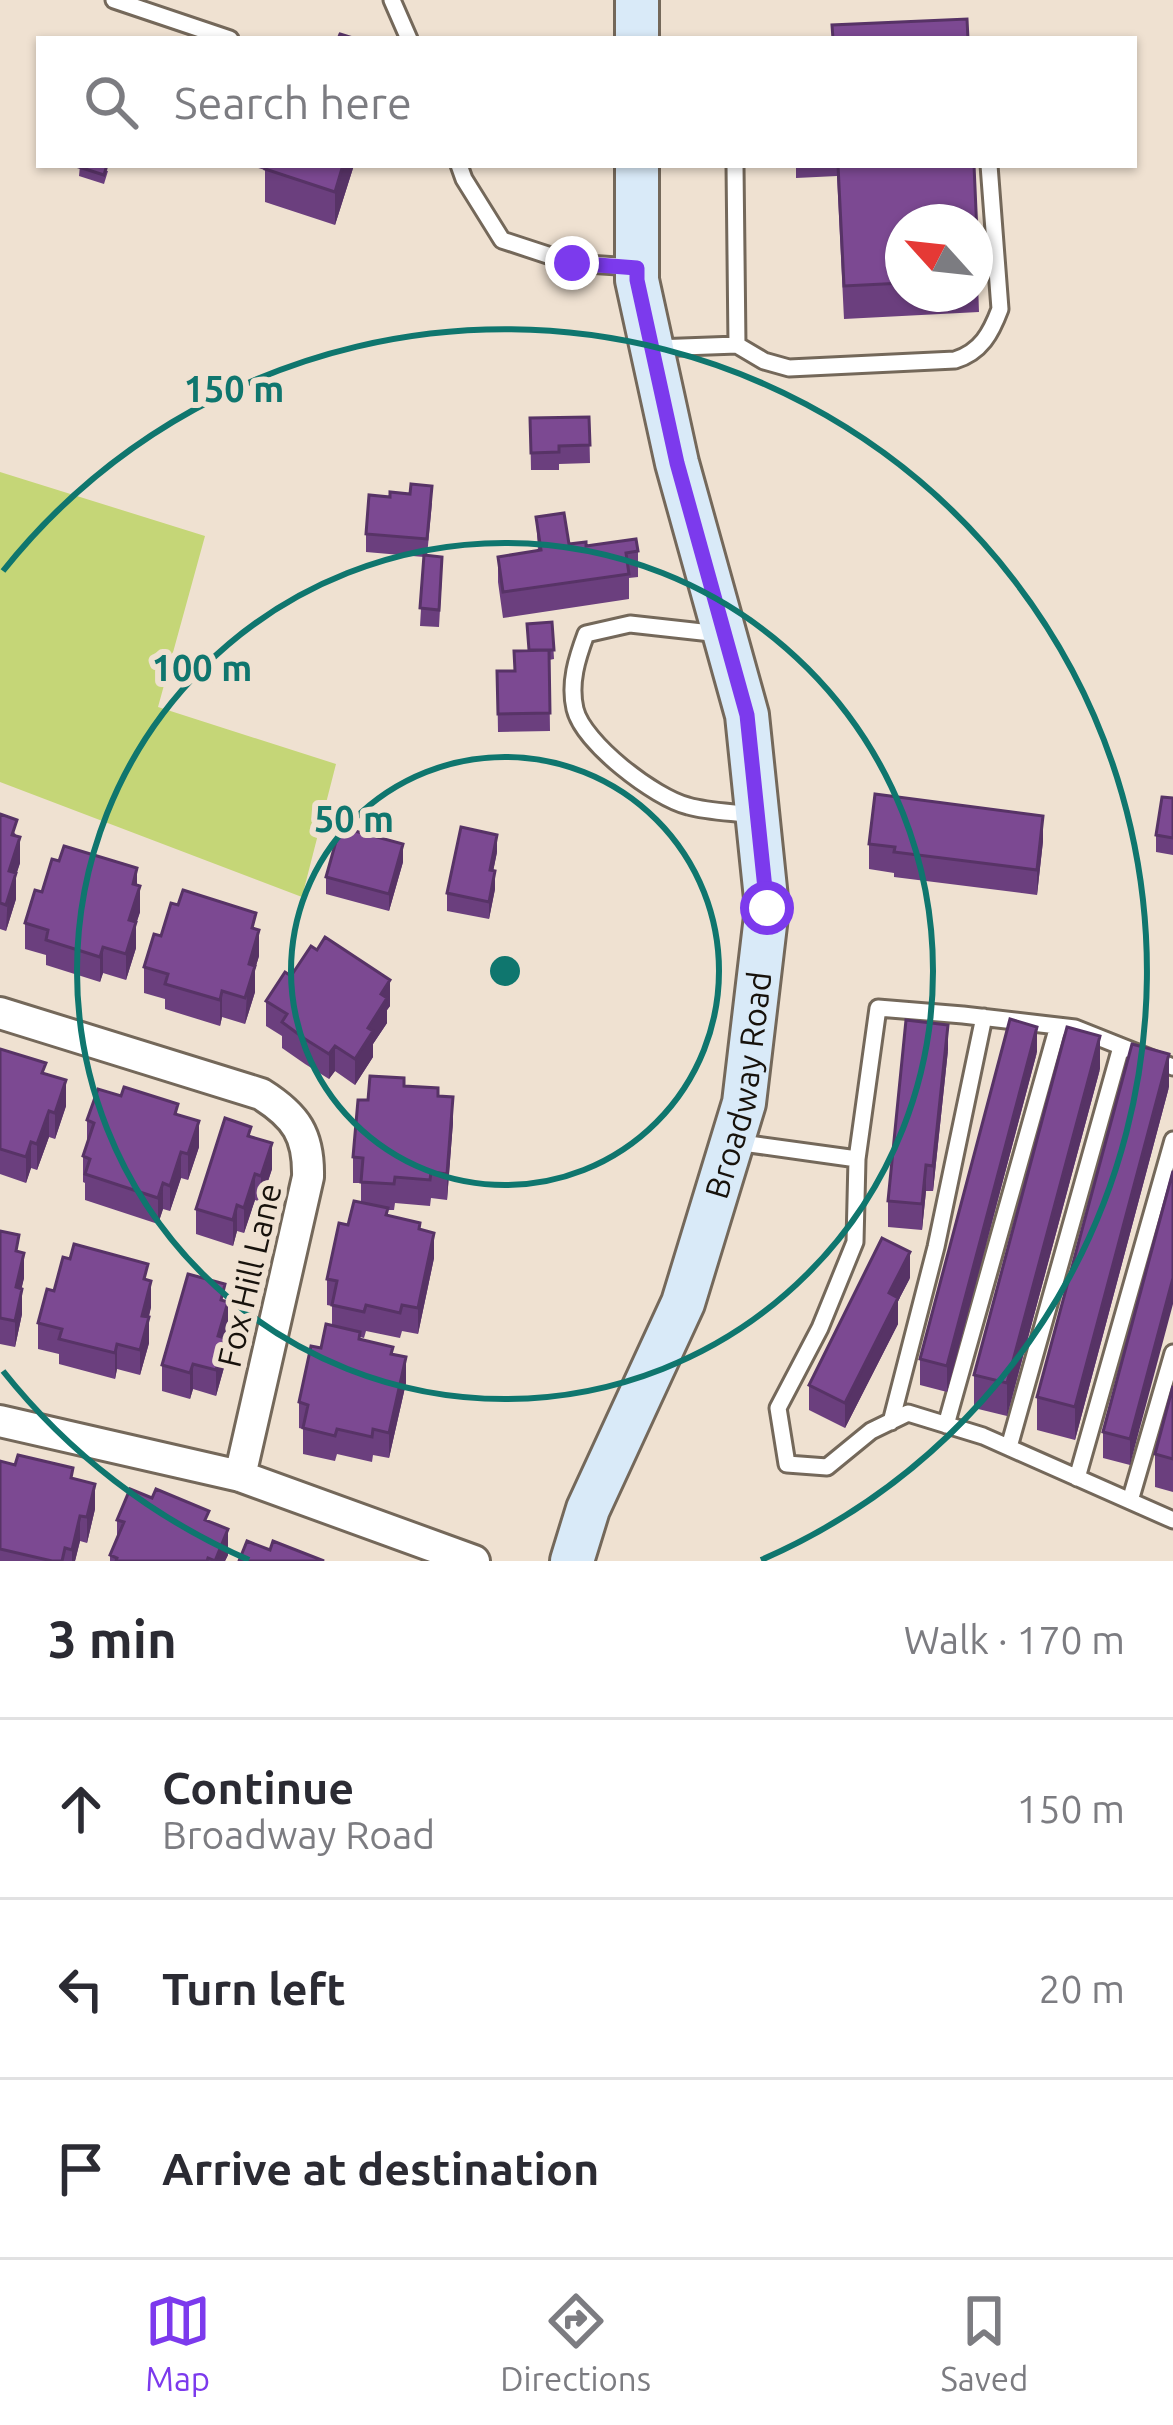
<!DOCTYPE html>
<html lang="en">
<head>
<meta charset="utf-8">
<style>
  body { margin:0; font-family:Ubuntu,sans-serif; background:#f7f7f7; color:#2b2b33 }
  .compass { position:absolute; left:885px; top:204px; width:108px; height:108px; border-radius:50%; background:#fff; box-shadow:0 3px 9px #0004; rotate:297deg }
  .stop { position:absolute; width:36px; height:36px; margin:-27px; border:9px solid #7c3aed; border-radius:50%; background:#fff }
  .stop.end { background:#7c3aed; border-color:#fff; box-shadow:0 3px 12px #0008 }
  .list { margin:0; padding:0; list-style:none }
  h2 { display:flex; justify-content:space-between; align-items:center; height:156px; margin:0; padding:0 48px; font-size:51px }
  h2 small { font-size:39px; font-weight:400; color:#7c7c81 }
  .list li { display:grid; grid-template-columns:78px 1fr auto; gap:36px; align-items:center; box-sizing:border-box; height:180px; padding:0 48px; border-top:3px solid #e1e1e2 }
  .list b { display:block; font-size:45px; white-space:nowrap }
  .list p { margin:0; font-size:39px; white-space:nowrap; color:#7c7c81 }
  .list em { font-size:39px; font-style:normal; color:#7c7c81 }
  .icon { flex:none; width:66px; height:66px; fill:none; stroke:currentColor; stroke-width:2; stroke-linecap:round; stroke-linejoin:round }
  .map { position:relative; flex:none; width:1173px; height:1561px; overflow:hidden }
  .search { position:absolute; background:#fff; box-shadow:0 3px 9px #0004; left:36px; right:36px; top:36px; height:132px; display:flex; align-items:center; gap:30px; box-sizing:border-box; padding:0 42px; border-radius:0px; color:#7c7c81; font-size:45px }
  .sheet { height:696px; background:#fff }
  nav { display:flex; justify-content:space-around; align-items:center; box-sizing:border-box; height:168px; border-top:3px solid #e1e1e2; background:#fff; font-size:33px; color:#7c7c81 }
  nav a { display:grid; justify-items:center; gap:6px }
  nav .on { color:#7c3aed }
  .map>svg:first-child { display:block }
</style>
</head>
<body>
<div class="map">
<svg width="1173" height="1561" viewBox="0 0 1173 1561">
  <rect width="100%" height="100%" fill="#efe1d1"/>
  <path fill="#c5d677" d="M0 472 205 536 158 707 336 764 302 897 0 782Z"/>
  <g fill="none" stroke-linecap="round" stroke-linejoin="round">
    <defs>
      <path id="lane" d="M114 0 230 39
        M392 0 409 39
        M459 165 464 179 502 240 572 263 633 267
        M737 345 764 361 789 368 955 360C981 352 991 333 1000 309L989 165
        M655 348 737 345 735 165
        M720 634 630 624 586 634C577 658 569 683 575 709 583 743 655 798 688 806 709 812 733 812 754 815
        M1173 1067 1075 1028 963 1015 878 1008 857 1159 855 1242 820 1328 778 1408 787 1464 827 1467 871 1431 908 1413 983 1436 1173 1520
        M735 1142 857 1159
        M891 1422 936 1247 984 1017
        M946 1425 1058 1026
        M1009 1447 1121 1047
        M1077 1478 1173 1140
        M1130 1501 1173 1353"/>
      <path id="street" d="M0 1013 261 1094C296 1116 309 1135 308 1177L240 1476
        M0 1421 240 1476 474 1561"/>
      <g id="secondary">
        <path d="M637 39V0"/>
        <path id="s1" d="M572 1561 588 1509 683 1303 744 1103 767 908 747 715 677 463 637 280V165"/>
      </g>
    </defs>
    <use href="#lane" stroke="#74685a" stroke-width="21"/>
    <use href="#street" stroke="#74685a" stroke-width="36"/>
    <use href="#secondary" stroke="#74685a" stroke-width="48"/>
    <use href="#lane" stroke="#fff" stroke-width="15"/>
    <use href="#street" stroke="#fff" stroke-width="30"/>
    <use href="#secondary" stroke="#d9eaf8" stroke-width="42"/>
  </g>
  <path fill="#6b3f7e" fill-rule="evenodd" d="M80 165 108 171 104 184 79 176Z
    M248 165H354L335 225 265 202V170Z
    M796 165H974L979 312 844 319 837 176 796 178ZM903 222H975V294H903Z
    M589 417 590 463 559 464V470H531L530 418Z
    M390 497 432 503 427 556 442 574 439 627 420 626 424 557 366 552V534Z
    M536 517 569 544 638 551V577L629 578V599L503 618 498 582V557L538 551Z
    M552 622 554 659 549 660 550 731 498 732 497 671H514Z
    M1173 798V855L1156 852V835Z
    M0 814 17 836 20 863 16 875V899L6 931 0 929Z
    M1043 841 1037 895 894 877V873L869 869V844Z
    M497 852 493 871 495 889 489 919 447 911V893Z
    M403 862 389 911 326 894V877Z
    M137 885 140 912 136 924V948L126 980 103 973 100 982 46 965V955L25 949V923L42 892Z
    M256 929 259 956 255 969V992L245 1024 222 1017 220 1026 165 1009V999L144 993V967L161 936Z
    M291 976 390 1006 387 1010V1023L373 1044V1057L355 1085 335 1071 329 1079 305 1064 282 1048V1036L266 1026V1001Z
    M0 1049 46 1074 66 1106 55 1139 49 1137 37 1170 31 1168 26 1183 0 1174Z
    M948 1050 933 1191H926L922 1230 888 1227V1201Z
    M1037 1052 947 1392 920 1385V1359Z
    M1100 1069 1007 1416 974 1408V1375Z
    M404 1086 438 1096 453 1122 447 1200 431 1198 430 1206 395 1203 394 1210H388V1216L420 1230 434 1258 418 1334 402 1331 400 1338 366 1331 364 1338 360 1337V1340L393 1354 406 1383 389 1458 373 1455 372 1462 337 1454 335 1461 303 1454V1429L299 1428V1402L332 1326V1306L327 1305V1279L348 1225 361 1202V1183H353V1157L368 1100Z
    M1169 1087 1075 1440 1037 1430V1397Z
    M121 1096 178 1115 199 1147 188 1180 181 1178 170 1211 163 1209 158 1224 85 1200V1183L83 1182V1156L87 1143V1120Z
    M251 1137 272 1169 261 1202 255 1200 244 1233 237 1231 233 1246 196 1234V1209Z
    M1173 1171 1130 1465 1103 1458V1432Z
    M0 1231 19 1252 24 1278 21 1289 22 1314 15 1347 0 1344Z
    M910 1278 898 1301V1324L845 1428 809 1410V1385Z
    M148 1280 151 1307 149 1317V1343L140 1375 117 1369 115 1379 59 1364V1354L38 1349V1323L54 1291Z
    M225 1301 228 1328 225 1338V1364L216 1396 193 1389 190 1399 162 1391V1365Z
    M1173 1386V1492L1155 1487V1454Z
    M0 1461 73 1478 95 1509 87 1543 80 1541 75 1561H0Z
    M117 1520 209 1522 228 1555 225 1561H110V1555L117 1538Z"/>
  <path fill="#573366" d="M343 165H354L335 225V192Z
    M1043 816V841L1037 895V870Z
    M497 835V852L490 887V870Z
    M20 837V863L16 875V899L6 931 9 871Z
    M403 844V862L389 911V894Z
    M137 868V894L140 886V912L136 924V948L126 980V954L133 884Z
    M495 871V889L489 919V902Z
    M259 930V956L255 969V992L245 1024 249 964Z
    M103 947V973L100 982V957Z
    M390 980V1006L387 1010V1023L373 1044V1057L355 1085V1059L381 994Z
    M222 991V1017L220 1026V1000Z
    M948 1025V1050L933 1191V1166Z
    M1037 1027V1052L947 1392V1366Z
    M1100 1036V1069L1007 1416V1383Z
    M335 1046V1071L329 1079V1054Z
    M1169 1054V1087L1075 1440V1407Z
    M66 1080V1106L55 1139V1113Z
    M453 1097V1122L447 1200V1174Z
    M49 1111V1137L37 1170V1144Z
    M199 1121V1147L188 1180V1154Z
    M31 1142V1168L26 1183V1157Z
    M272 1143V1169L261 1202V1176Z
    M181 1152V1178L170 1211V1186Z
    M926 1165V1191L922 1230V1204Z
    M255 1174V1200L244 1233V1208Z
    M163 1183V1209L158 1224V1198Z
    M237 1205V1231L233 1246V1220Z
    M434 1233V1258L418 1334V1308Z
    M910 1252V1278L898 1301V1324L845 1428V1403L889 1293Z
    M24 1253V1278L16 1313V1287Z
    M1173 1278V1304L1130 1465V1439Z
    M151 1281V1307L142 1341V1316Z
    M22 1289V1314L15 1347V1321Z
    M228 1302V1328L218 1362V1336Z
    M149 1317V1343L140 1375V1350Z
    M225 1338V1364L216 1396V1370Z
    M117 1344V1369L115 1379V1353Z
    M406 1357V1383L389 1458V1433Z
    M193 1364V1389L190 1399V1373Z
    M95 1484V1509L87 1543V1517Z
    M80 1516V1541L75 1561H72V1550Z
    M228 1529V1555L225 1561H215Z"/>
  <path fill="#7c4992" stroke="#573366" stroke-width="3" d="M967 19 968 39H833L832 25Z
    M340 34 356 39H338Z
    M80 165H107L104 175 79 167Z
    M266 165H343L335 192 265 169Z
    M838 165H974L979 279 975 280V222H903V283L844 286Z
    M589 417 590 445 559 446V452L531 453 530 418Z
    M411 484 432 486 427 539 366 534 369 495 390 497V492L410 494Z
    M564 513 569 544 586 542V546L636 539 638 551 626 553 629 574 503 592 498 557 541 550 536 517Z
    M424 555 442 557 439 610 420 608Z
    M552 622 554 650H529L527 624Z
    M549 650 550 713 498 714 497 671H515L514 651Z
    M875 794 1043 816 1037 870 894 852 895 847 869 844Z
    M1162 797 1173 798V838L1156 835Z
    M0 814 17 820 12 835 20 837 9 871 16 873 6 905 0 903Z
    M340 827 403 844 389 894 326 877Z
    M461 827 497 835 490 870 495 871 489 902 447 893Z
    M64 846 137 868 133 884 140 886 129 920 136 922 126 954 103 947 100 957 46 940 48 930 25 923 35 890 42 892 52 859 59 861Z
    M183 890 256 913 252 928 259 930 249 964 255 966 245 998 222 991 220 1000 189 991 165 984 168 974 144 967 154 934 161 936 171 903 178 905Z
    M325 937 390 980 381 994 387 998 368 1028 373 1031 355 1059 335 1046 329 1054 305 1039 282 1022 287 1014 266 1001 285 972 291 976 311 946 317 950Z
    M1010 1019 1037 1027 947 1366 920 1359Z
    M906 1020 948 1025 933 1166 926 1165 922 1204 888 1201Z
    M1067 1027 1100 1036 1007 1383 974 1375Z
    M1132 1044 1169 1054 1075 1407 1037 1397Z
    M0 1049 46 1063 42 1073 66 1080 55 1113 49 1111 37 1144 31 1142 26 1157 0 1149Z
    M370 1076 404 1078V1086L438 1088V1096L453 1097 447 1174 431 1172 430 1180 395 1177 394 1184 361 1182 363 1158 353 1157 358 1100H368Z
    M124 1087 178 1104 175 1114 199 1121 188 1154 181 1152 170 1186 163 1183 158 1198 85 1174 90 1159 83 1156 94 1123 87 1120 98 1089 121 1096Z
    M225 1118 251 1127 248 1136 272 1143 261 1176 255 1174 244 1208 237 1205 233 1220 196 1209Z
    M1173 1171V1278L1130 1439 1103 1432Z
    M354 1201 388 1208 386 1215 420 1223 419 1229 434 1233 418 1308 402 1305 400 1313 366 1305 364 1312 332 1305 337 1281 327 1279 339 1223 348 1225Z
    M0 1231 19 1235 16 1251 24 1253 16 1287 22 1289 15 1321 0 1318Z
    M882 1238 910 1252 889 1293 898 1298 845 1403 809 1385Z
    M74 1244 148 1264 144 1279 151 1281 142 1316 149 1317 140 1350 117 1344 115 1353 59 1339 62 1329 38 1323 47 1289 54 1291 63 1257 70 1259Z
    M188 1274 225 1284 221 1300 228 1302 218 1336 225 1338 216 1370 193 1364 190 1373 162 1365Z
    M326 1324 360 1332 359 1339 393 1347 391 1354 406 1357 389 1433 373 1429 372 1437 337 1429 335 1436 303 1428 308 1405 299 1402 311 1346 321 1348Z
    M1173 1386V1459L1155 1454Z
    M18 1455 73 1468 71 1478 95 1484 87 1517 80 1516 72 1550 65 1548 62 1561H52L0 1549V1461L15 1465Z
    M130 1489 152 1498 156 1489 209 1511 205 1520 228 1529 215 1561 208 1558 207 1561H116L117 1558 110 1555 124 1522 117 1520Z
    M247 1541 270 1550 273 1541 324 1561H239Z"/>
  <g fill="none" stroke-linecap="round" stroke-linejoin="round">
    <path stroke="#7c3aed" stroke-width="15" d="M572 263 637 268V280L677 463 747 715 767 908"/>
  </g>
  <g fill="none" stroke="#0f766e" stroke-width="6">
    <circle cx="505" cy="971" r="214"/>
    <circle cx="505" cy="971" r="428"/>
    <path d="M249 1560A642 642 0 0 1 3 1371M3 571A642 642 0 1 1 761 1560"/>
  </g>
  <g text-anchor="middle" stroke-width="12" stroke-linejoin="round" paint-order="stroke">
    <g font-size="33" fill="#17120c" stroke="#efe1d1">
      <text dy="12" stroke="none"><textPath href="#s1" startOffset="507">Broadway Road</textPath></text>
      <text transform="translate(249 1275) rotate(-77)" y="12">Fox Hill Lane</text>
    </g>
  </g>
  <circle cx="505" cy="971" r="18" fill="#0f766e" stroke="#efe1d1" stroke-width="6"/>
  <g font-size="36" text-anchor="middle" font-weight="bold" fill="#0f766e" stroke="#efe1d1" stroke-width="12" stroke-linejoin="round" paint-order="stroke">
    <text x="234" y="402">150 m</text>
    <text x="202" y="681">100 m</text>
    <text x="354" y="832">50 m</text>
  </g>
</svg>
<svg class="compass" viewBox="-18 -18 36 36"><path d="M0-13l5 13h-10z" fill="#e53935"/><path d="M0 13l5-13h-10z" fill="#7c7c81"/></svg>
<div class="stop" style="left:767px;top:908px"></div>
<div class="stop end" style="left:572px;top:263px"></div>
<div class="search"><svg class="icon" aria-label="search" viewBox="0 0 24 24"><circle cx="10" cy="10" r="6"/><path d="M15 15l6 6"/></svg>Search here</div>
</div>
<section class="sheet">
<h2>3 min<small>Walk · 170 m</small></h2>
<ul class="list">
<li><svg class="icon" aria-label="ahead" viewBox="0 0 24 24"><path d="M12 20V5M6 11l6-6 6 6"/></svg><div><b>Continue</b><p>Broadway Road</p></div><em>150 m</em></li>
<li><svg class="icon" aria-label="left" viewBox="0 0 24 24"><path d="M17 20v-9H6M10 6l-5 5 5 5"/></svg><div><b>Turn left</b></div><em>20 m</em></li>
<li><svg class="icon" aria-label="arrive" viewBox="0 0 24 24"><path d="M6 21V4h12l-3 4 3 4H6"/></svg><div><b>Arrive at destination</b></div></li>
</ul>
</section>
<nav>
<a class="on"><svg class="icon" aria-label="map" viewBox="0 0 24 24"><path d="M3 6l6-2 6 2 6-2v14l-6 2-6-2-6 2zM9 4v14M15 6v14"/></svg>Map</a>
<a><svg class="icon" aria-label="directions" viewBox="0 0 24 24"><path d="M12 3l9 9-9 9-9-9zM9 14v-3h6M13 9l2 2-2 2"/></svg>Directions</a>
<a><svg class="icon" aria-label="saved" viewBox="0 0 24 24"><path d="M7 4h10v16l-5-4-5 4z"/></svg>Saved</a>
</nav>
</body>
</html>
